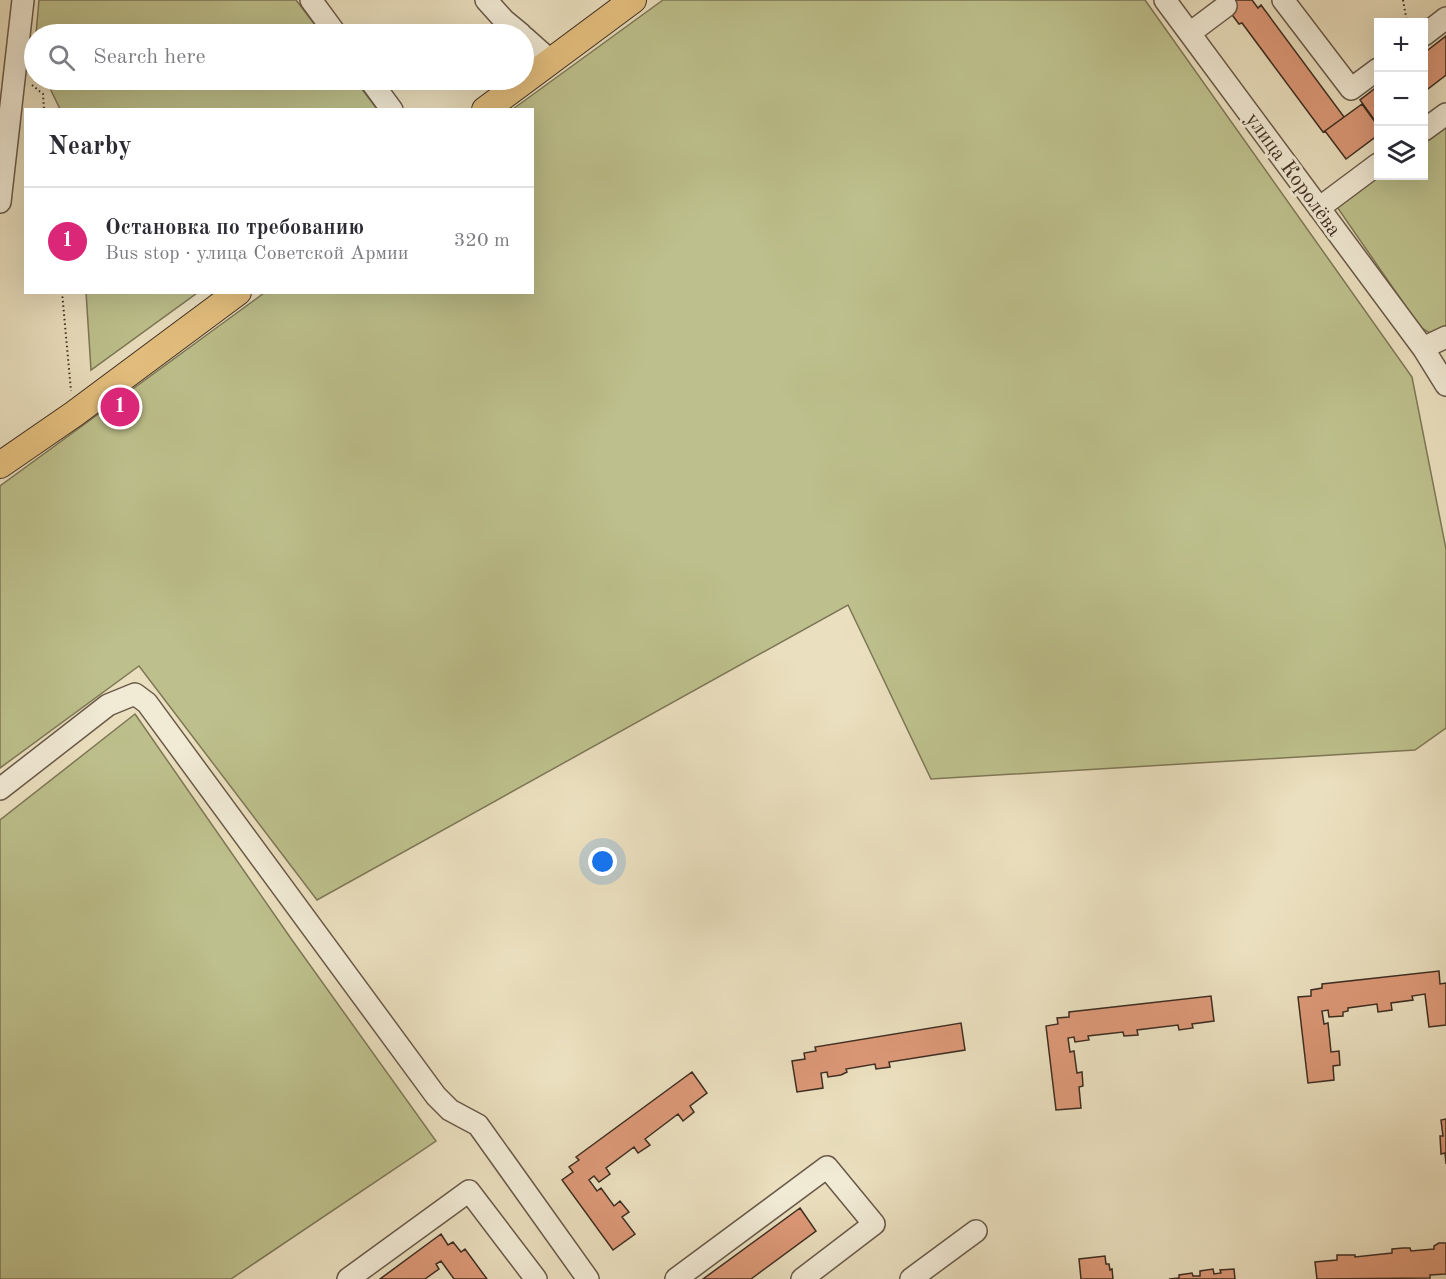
<!DOCTYPE html>
<html lang="en">
<head>
<meta charset="utf-8">
<style>
  body { margin:0; font-family:"Old Standard TT",serif; background:#f7f7f7; color:#2b2b33 }
  .controls { position:absolute; right:18px; top:18px; display:grid; overflow:hidden; border-radius:0px; box-shadow:0 6px 24px #0002 }
  .controls button { width:54px; height:54px; display:grid; place-items:center; padding:0; border:0; border-bottom:2px solid #e1e1e2; background:#fff; color:#2b2b33; font:30px sans-serif }
  .you { position:absolute; left:603px; top:862px; width:21px; height:21px; margin:-15px; border:4px solid #fff; border-radius:50%; background:#1a73e8; box-shadow:0 0 0 9px #1a73e833 }
  .badge { display:grid; place-items:center; width:39px; height:39px; border-radius:50%; background:#db2777; color:#fff; font-size:20px; font-weight:700 }
  .pin { position:absolute; translate:-50% -50%; border:3px solid #fff; box-shadow:0 2px 6px #0006 }
  .list { margin:0; padding:0; list-style:none }
  h2 { display:flex; justify-content:space-between; align-items:center; height:78px; margin:0; padding:0 24px; font-size:26px }
  h2 small { font-size:20px; font-weight:400; color:#7c7c81 }
  .list li { display:grid; grid-template-columns:39px 1fr auto; gap:18px; align-items:center; box-sizing:border-box; height:108px; padding:0 24px; border-top:2px solid #e1e1e2 }
  .list b { display:block; font-size:22px; white-space:nowrap }
  .list p { margin:0; font-size:20px; white-space:nowrap; color:#7c7c81 }
  .list em { font-size:20px; font-style:normal; color:#7c7c81 }
  .icon { flex:none; width:33px; height:33px; fill:none; stroke:currentColor; stroke-width:2; stroke-linecap:round; stroke-linejoin:round }
  .map { position:relative; flex:none; width:1446px; height:1279px; overflow:hidden }
  .search { position:absolute; background:#fff; box-shadow:0 6px 24px #0002; left:24px; top:24px; width:510px; height:66px; display:flex; align-items:center; gap:15px; box-sizing:border-box; padding:0 21px; border-radius:33px; color:#7c7c81; font-size:22px }
  .panel { position:absolute; background:#fff; box-shadow:0 6px 24px #0002; left:24px; top:108px; width:510px; height:186px; border-radius:0px }
  .map>svg:first-child { display:block }
</style>
</head>
<body>
<div class="map">
<svg width="1446" height="1279" viewBox="0 0 1446 1279">
  <rect width="100%" height="100%" fill="#eadfbe"/>
  <filter id="stains"><feTurbulence type="fractalNoise" baseFrequency=".00333" numOctaves="4"/><feColorMatrix values="0 0 0 0 .2 0 0 0 0 .09 0 0 0 0 .02 0 0 0 .5 -.17"/></filter>
  <radialGradient id="worn" r=".72"><stop offset=".6" stop-color="#630" stop-opacity="0"/><stop offset="1" stop-color="#630" stop-opacity=".3"/></radialGradient>
  <path fill="#bdc08c" stroke="#7e7757" stroke-width="1.5" d="M39 0H296L322 34H36Z
    M663 0H1145L1412 377 1446 549V728L1415 750 931 779 848 605 317 900 139 666 0 768V486L264 293 532 292V110L513 109Z
    M46 80H355L377 109H60Z
    M1446 117V336L1433 335 1420 327 1335 204 1378 176H1424V133Z
    M86 292H197V293L91 370Z
    M135 714 292 940 436 1141 231 1279H0V820Z"/>
  <path fill="#dc9877" stroke="#3e2e22" stroke-width="1.5" d="M1221 0H1252L1258 8 1261 5 1344 117 1362 104 1378 126V135L1346 159 1325 131 1323 132 1242 23 1239 24Z
    M1446 36V75L1424 92V53Z
    M1378 86V125L1360 100Z
    M1362 104 1378 126V135L1346 159 1325 131Z
    M1439 971 1440 984 1446 983V1025L1429 1027 1425 994 1412 996 1413 1000 1391 1003 1392 1010 1378 1012 1377 1004 1348 1008V1011L1343 1012V1016L1329 1017 1328 1010 1322 1011 1324 1024 1328 1023 1331 1052 1339 1051 1340 1065 1333 1066 1334 1080 1308 1083 1298 997 1311 996V990L1322 988V984Z
    M1211 996 1214 1021 1192 1024 1193 1028 1179 1030 1178 1025 1137 1030 1138 1035 1124 1036 1123 1032 1088 1036 1089 1040 1075 1042 1074 1037 1068 1038 1070 1052 1074 1051 1077 1073 1082 1072 1083 1086 1079 1087 1081 1108 1056 1110 1046 1026 1058 1024 1057 1018 1069 1017V1012Z
    M961 1023 965 1050 889 1062 890 1067 876 1069 875 1064 846 1069 847 1072 841 1075 828 1077 827 1072 821 1073 823 1088 797 1092 792 1061 805 1059 804 1053 816 1051 815 1047Z
    M692 1072 707 1093 690 1106 694 1112 683 1121 678 1114 645 1139 650 1145 638 1153 634 1147 606 1168 610 1174 599 1182 594 1176 589 1180 597 1191 601 1188 614 1206 620 1201 629 1212 622 1217 635 1234 613 1250 562 1180 573 1172 569 1167 579 1160 576 1157Z
    M1446 1119V1164L1445 1153 1441 1154 1440 1136H1443L1441 1120Z
    M800 1208 816 1231 751 1279H703Z
    M441 1234 448 1245 453 1242 461 1252 465 1249 487 1279H454L441 1261 436 1264 439 1269 425 1279H380Z
    M1439 1243H1446V1274L1430 1275V1278L1317 1279 1315 1262 1337 1260V1255H1355V1257L1392 1253V1249L1403 1248H1410L1411 1251 1434 1249V1246Z
    M1105 1256 1106 1264H1109L1110 1270 1112 1269 1113 1279H1081L1079 1259Z
    M1213 1269 1214 1274 1221 1273 1220 1270 1234 1269 1235 1279H1169L1179 1278V1275L1192 1273 1193 1276H1200V1271Z"/>
  <g fill="none" stroke-linecap="round" stroke-linejoin="round">
    <defs>
      <path id="minor" d="M311 0 336 34
        M486 0 504 20 521 34
        M1165 0 1423 348 1446 385
        M1283 0 1351 89 1378 69
        M1190 33 1226 6
        M1424 35 1446 18
        M524 37 551 61
        M370 80 392 110
        M1424 130 1446 114
        M0 202 23 0
        M1319 208 1378 164
        M1423 348 1446 337
        M0 789 108 705 135 694 147 703 436 1096 450 1110 478 1125 588 1279
        M348 1279 469 1191 536 1279
        M676 1279 827 1167 874 1224 802 1279
        M911 1279 976 1231"/>
      <path id="major" d="M485 110 633 0
        M0 465 74 414 238 292"/>
    </defs>
    <use href="#minor" stroke="#695a49" stroke-width="24"/>
    <use href="#major" stroke="#3e2e22" stroke-width="28"/>
    <path stroke="#3e2e22" stroke-width="2" stroke-dasharray="1.5 3" stroke-linecap="butt" d="M1403 0 1407 22
      M32 85 43 94 44 110
      M62 292 71 391"/>
    <use href="#minor" stroke="#f1ead5" stroke-width="21"/>
    <use href="#major" stroke="#e5c07f" stroke-width="26"/>
  </g>
  <g text-anchor="middle" stroke-width="6" stroke-linejoin="round" paint-order="stroke">
    <g font-size="21" fill="#3e2e22" stroke="#f1ead5">
      <text transform="translate(1294 174) rotate(54)" y="7">улица Королёва</text>
    </g>
  </g>
  <rect width="100%" height="100%" filter="url(#stains)"/>
  <rect width="100%" height="100%" fill="url(#worn)"/>
</svg>
<div class="controls">
<button>+</button>
<button>−</button>
<button><svg class="icon" aria-label="layers" viewBox="0 0 24 24"><path d="M12 4l9 5-9 5-9-5zM3 14l9 5 9-5"/></svg></button>
</div>
<div class="you"></div>
<div class="pin badge" style="left:120px;top:407px">1</div>
<div class="search"><svg class="icon" aria-label="search" viewBox="0 0 24 24"><circle cx="10" cy="10" r="6"/><path d="M15 15l6 6"/></svg>Search here</div>
<section class="panel">
<h2>Nearby<small></small></h2>
<ul class="list">
<li><span class="badge">1</span><div><b>Остановка по требованию</b><p>Bus stop · улица Советской Армии</p></div><em>320 m</em></li>
</ul>
</section>
</div>
</body>
</html>
